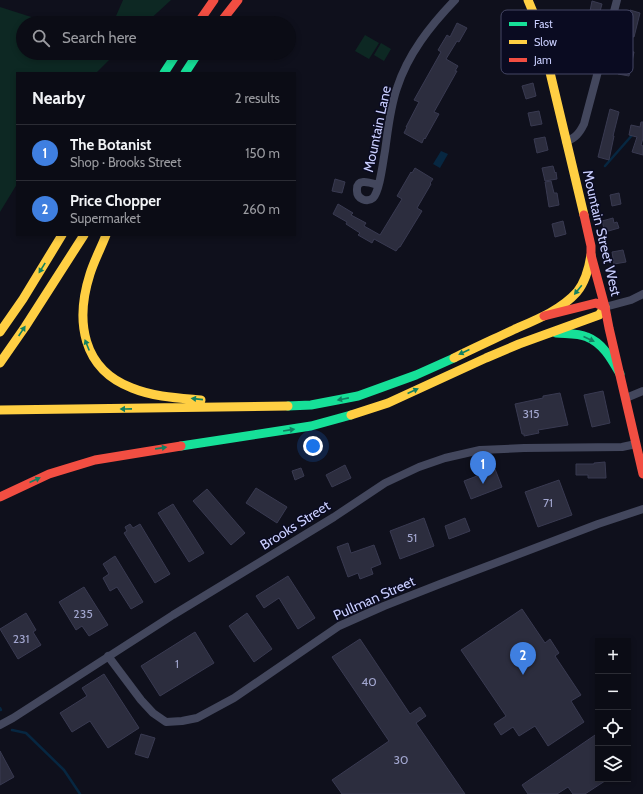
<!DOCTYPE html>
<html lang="en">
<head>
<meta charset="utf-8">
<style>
  body { margin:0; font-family:Cabin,sans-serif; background:#14151e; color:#f1f3f6 }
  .controls { position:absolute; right:12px; bottom:12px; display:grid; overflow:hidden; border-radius:0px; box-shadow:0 2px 6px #0003 }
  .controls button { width:36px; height:36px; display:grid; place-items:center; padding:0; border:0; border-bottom:1px solid #2b2c34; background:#0b0c15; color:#f1f3f6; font:20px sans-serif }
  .you { position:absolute; left:313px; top:446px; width:14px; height:14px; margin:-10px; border:3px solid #fff; border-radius:50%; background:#1a73e8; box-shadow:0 0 0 6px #1a73e833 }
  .badge { display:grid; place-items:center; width:26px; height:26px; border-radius:50%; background:#d93025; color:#fff; font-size:13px; font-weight:700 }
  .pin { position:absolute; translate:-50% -33px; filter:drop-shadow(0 1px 2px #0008) }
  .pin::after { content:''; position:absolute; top:21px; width:14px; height:12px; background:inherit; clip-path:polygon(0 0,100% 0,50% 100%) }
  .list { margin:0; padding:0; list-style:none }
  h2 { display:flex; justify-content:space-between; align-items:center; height:52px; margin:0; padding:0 16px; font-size:17px }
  h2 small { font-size:13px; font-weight:400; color:#9a9ba0 }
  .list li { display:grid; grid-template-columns:26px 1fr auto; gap:12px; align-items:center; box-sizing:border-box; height:56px; padding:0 16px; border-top:1px solid #2b2c34 }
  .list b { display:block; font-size:15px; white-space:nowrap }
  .list p { margin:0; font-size:13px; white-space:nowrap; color:#9a9ba0 }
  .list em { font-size:13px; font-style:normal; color:#9a9ba0 }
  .icon { flex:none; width:22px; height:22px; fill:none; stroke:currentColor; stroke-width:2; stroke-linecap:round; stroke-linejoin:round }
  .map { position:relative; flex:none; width:643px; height:794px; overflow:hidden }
  .search { position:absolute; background:#0b0c15; box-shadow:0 2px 6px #0003; left:16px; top:16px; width:280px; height:44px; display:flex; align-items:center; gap:10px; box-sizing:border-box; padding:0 14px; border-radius:22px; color:#9a9ba0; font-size:15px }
  .panel { position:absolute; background:#0b0c15; box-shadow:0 2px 6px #0003; left:16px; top:72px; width:280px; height:164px; border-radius:0px }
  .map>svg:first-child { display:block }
</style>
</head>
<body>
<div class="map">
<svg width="643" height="794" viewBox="0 0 643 794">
  <rect width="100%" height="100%" fill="#0f101c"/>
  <path fill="#0d2823" d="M123 0H171L146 23H113Z
    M0 7 50 23H23V53H116L96 73H17V184L0 212Z
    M365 35 379 43 369 59 355 51Z
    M381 43 391 49 384 61 374 55Z"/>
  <path fill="#072741" d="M441 151 448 154 440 168 433 164Z"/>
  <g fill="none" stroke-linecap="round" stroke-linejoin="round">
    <path stroke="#072741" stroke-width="2.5" d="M605 166 634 133
      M0 708 1 710
      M12 730 26 733 64 770 80 794"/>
  </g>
  <path fill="#2c2d3e" stroke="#393a51" d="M592 1 602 4 598 19 589 16Z
    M630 10 640 13 634 37 624 34Z
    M457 23 467 28 459 42 457 41 446 59 458 66 455 71H457L434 112 439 114 425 139 424 138 422 143 404 133 407 127H406L419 102 414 100 441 52 438 50 447 35 450 37Z
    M623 50 634 52 629 76 618 74Z
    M533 83 536 96 526 99 522 86Z
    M610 109 619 112 613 136H614L609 160 598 157Z
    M539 111 542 124 531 126 528 113Z
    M641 122H643V138L641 145 643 146V155L632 152 637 137 629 135 631 125 640 127Z
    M545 137 548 150 537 153 534 139Z
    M553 166 555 173 556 172 557 179 545 181 542 168Z
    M415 168 433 179 430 183 431 184 417 208 422 211 400 247H399L396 251 374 239 372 243 358 235 360 233 346 224 347 222 333 214 338 204 353 213 351 215 366 223 364 226 380 235 402 199 397 196 411 172 412 173Z
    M335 179 345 182 342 193 332 191Z
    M551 181 554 193H557L559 205 549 207 545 182Z
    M619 193 621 204 612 206 610 195Z
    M613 218 614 223 617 222 619 228 605 232 602 221Z
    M563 221 566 234 555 237 552 224Z
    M623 250 626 262 614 264 612 252Z
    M603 391 610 423 592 427 584 395Z
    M560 393 568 425 538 430 539 433 524 436V434H522L515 404 543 398V396Z
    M605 462 606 478H588V475H576V464H594V463Z
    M345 465 351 478 332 487 326 475Z
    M301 468 304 476 295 480 292 471Z
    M495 469 502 487 471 499 464 481Z
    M559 480 572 515 538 527 525 492Z
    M256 488 287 507 277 523 246 503Z
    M207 489 245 533 231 545 193 501Z
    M173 504 204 553 189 562 158 513Z
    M424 518 434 546 400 559 390 531Z
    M465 518 470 531 449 539 445 526Z
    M130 524 133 528 140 524 170 574 155 583 124 533 127 531 125 527Z
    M348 543 351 553 374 545 381 564 371 568 373 574 360 579 358 573 348 577 337 547Z
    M115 556 143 602 131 609 117 587 110 591 103 578 109 574 103 564Z
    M288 576 315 618 298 629 279 598 264 608 256 596Z
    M84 587 108 625 89 636 82 626 76 630 59 602Z
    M522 609 545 643 550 639 559 653 555 656 581 695 571 701 584 722 548 746 535 726 519 736 513 727 501 735 494 724 506 716 461 650Z
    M26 613 36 630 33 632 41 645 18 659 0 629Z
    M247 613 272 649 254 662 229 626Z
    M195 632 214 663 160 696 141 666Z
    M360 639 410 714 420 707 426 716 416 723 465 794H342L332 780 389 741 332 657Z
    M104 674 139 728 108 748 90 721 72 732 60 713 87 696 82 688Z
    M598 733V779H608L585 794H573L568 787 557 794H528L522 785Z
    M141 734 155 738 148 758 135 754Z
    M0 751 14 777 0 785Z"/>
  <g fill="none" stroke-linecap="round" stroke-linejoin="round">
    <path stroke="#43475d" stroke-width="8" d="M566 142C576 137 579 134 584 124L617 0
      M378 185C371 183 356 177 357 191 357 199 367 203 373 198 380 191 383 161 385 151 388 130 390 108 397 88 408 54 430 26 455 0
      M605 307 631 300 643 294
      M626 398 643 391
      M108 656 141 700 153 713 166 722 182 721 197 718 234 698 339 626 384 606 440 584 598 524 643 509
      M0 725 13 718 173 615 334 517 385 483 419 467 445 458 480 450 524 448 622 447 636 444"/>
    <path stroke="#16e098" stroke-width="9" d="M164 73 177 53
      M185 73 198 53
      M556 333C566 334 578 333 587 337 603 343 612 360 620 374
      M288 406 311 405 358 396 416 375 454 358
      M181 446 311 426 351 415"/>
    <path stroke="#ffcf43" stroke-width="9" d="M528 0 533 12 543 43 584 215
      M106 235C101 248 94 261 90 274 75 321 82 369 132 388 154 397 178 398 201 400
      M0 332 23 299 62 235
      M454 358C474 348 494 339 515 329 536 320 561 310 577 292 586 281 589 268 591 255
      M0 363 25 327 84 235
      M0 410 288 406
      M351 415 388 403 486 358 519 344 599 315 605 307H604"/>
    <path stroke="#f24e42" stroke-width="9" d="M198 23 214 0
      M220 23 238 0
      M584 215 591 246V255L605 307 609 328 643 474
      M544 316 596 303 604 307
      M0 497 49 474 95 460 181 446"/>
  </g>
  <defs><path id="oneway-solid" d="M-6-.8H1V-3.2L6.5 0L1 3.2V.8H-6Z"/></defs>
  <g fill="#118062">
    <use href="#oneway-solid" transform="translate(42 268) rotate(122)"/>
    <use href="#oneway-solid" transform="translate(578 290) rotate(129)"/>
    <use href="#oneway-solid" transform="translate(22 331) rotate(-56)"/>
    <use href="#oneway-solid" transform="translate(589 339) rotate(24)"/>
    <use href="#oneway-solid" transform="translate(87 345) rotate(-112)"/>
    <use href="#oneway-solid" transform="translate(464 352) rotate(155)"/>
    <use href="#oneway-solid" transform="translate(413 391) rotate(-25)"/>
    <use href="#oneway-solid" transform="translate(197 399) rotate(-174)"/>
    <use href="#oneway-solid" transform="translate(343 399) rotate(169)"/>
    <use href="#oneway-solid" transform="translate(126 409) rotate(179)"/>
    <use href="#oneway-solid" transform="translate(289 430) rotate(-9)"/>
    <use href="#oneway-solid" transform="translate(161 448) rotate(-8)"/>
    <use href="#oneway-solid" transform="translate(35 480) rotate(-24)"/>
  </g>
  <g text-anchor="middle" stroke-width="3" stroke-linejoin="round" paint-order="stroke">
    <g font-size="12" fill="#a2a6cf">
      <text x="531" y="418">315</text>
      <text x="548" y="507">71</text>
      <text x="412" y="542">51</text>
      <text x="83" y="618">235</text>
      <text x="21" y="643">231</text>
      <text x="177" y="668">1</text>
      <text x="369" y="686">40</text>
      <text x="401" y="764">30</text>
    </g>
    <g font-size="14" fill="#cacfff" stroke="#0a0b21">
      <text transform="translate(377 129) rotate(-78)" y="5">Mountain Lane</text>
      <text transform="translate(602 233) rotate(77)" y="5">Mountain Street West</text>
      <text transform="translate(295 525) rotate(-32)" y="5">Brooks Street</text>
      <text transform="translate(374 598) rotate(-24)" y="5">Pullman Street</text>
    </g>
  </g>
  <rect x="501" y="10" width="132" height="64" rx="6" fill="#0a0b21" stroke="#444664" stroke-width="1"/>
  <rect x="509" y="22" width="18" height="4" fill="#16e098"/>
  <rect x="509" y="40" width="18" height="4" fill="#ffcf43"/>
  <rect x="509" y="58" width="18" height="4" fill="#f24e42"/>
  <g font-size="11" fill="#cacfff">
    <text x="534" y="28">Fast</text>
    <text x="534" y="46">Slow</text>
    <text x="534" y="64">Jam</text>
  </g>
</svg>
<div class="controls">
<button>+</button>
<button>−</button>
<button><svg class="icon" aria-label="locate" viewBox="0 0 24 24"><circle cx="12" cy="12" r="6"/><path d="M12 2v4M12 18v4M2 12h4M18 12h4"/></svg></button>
<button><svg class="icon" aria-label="layers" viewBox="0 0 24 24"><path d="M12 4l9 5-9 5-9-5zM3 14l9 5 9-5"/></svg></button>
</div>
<div class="you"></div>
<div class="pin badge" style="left:483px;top:484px;background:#3f7fe0">1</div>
<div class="pin badge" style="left:523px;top:675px;background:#3f7fe0">2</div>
<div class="search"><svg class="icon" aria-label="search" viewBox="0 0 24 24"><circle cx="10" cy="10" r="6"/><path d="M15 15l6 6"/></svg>Search here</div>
<section class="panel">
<h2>Nearby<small>2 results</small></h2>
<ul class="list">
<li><span class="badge" style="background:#3f7fe0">1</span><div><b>The Botanist</b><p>Shop · Brooks Street</p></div><em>150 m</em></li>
<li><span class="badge" style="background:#3f7fe0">2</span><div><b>Price Chopper</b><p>Supermarket</p></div><em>260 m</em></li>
</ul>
</section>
</div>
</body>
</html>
